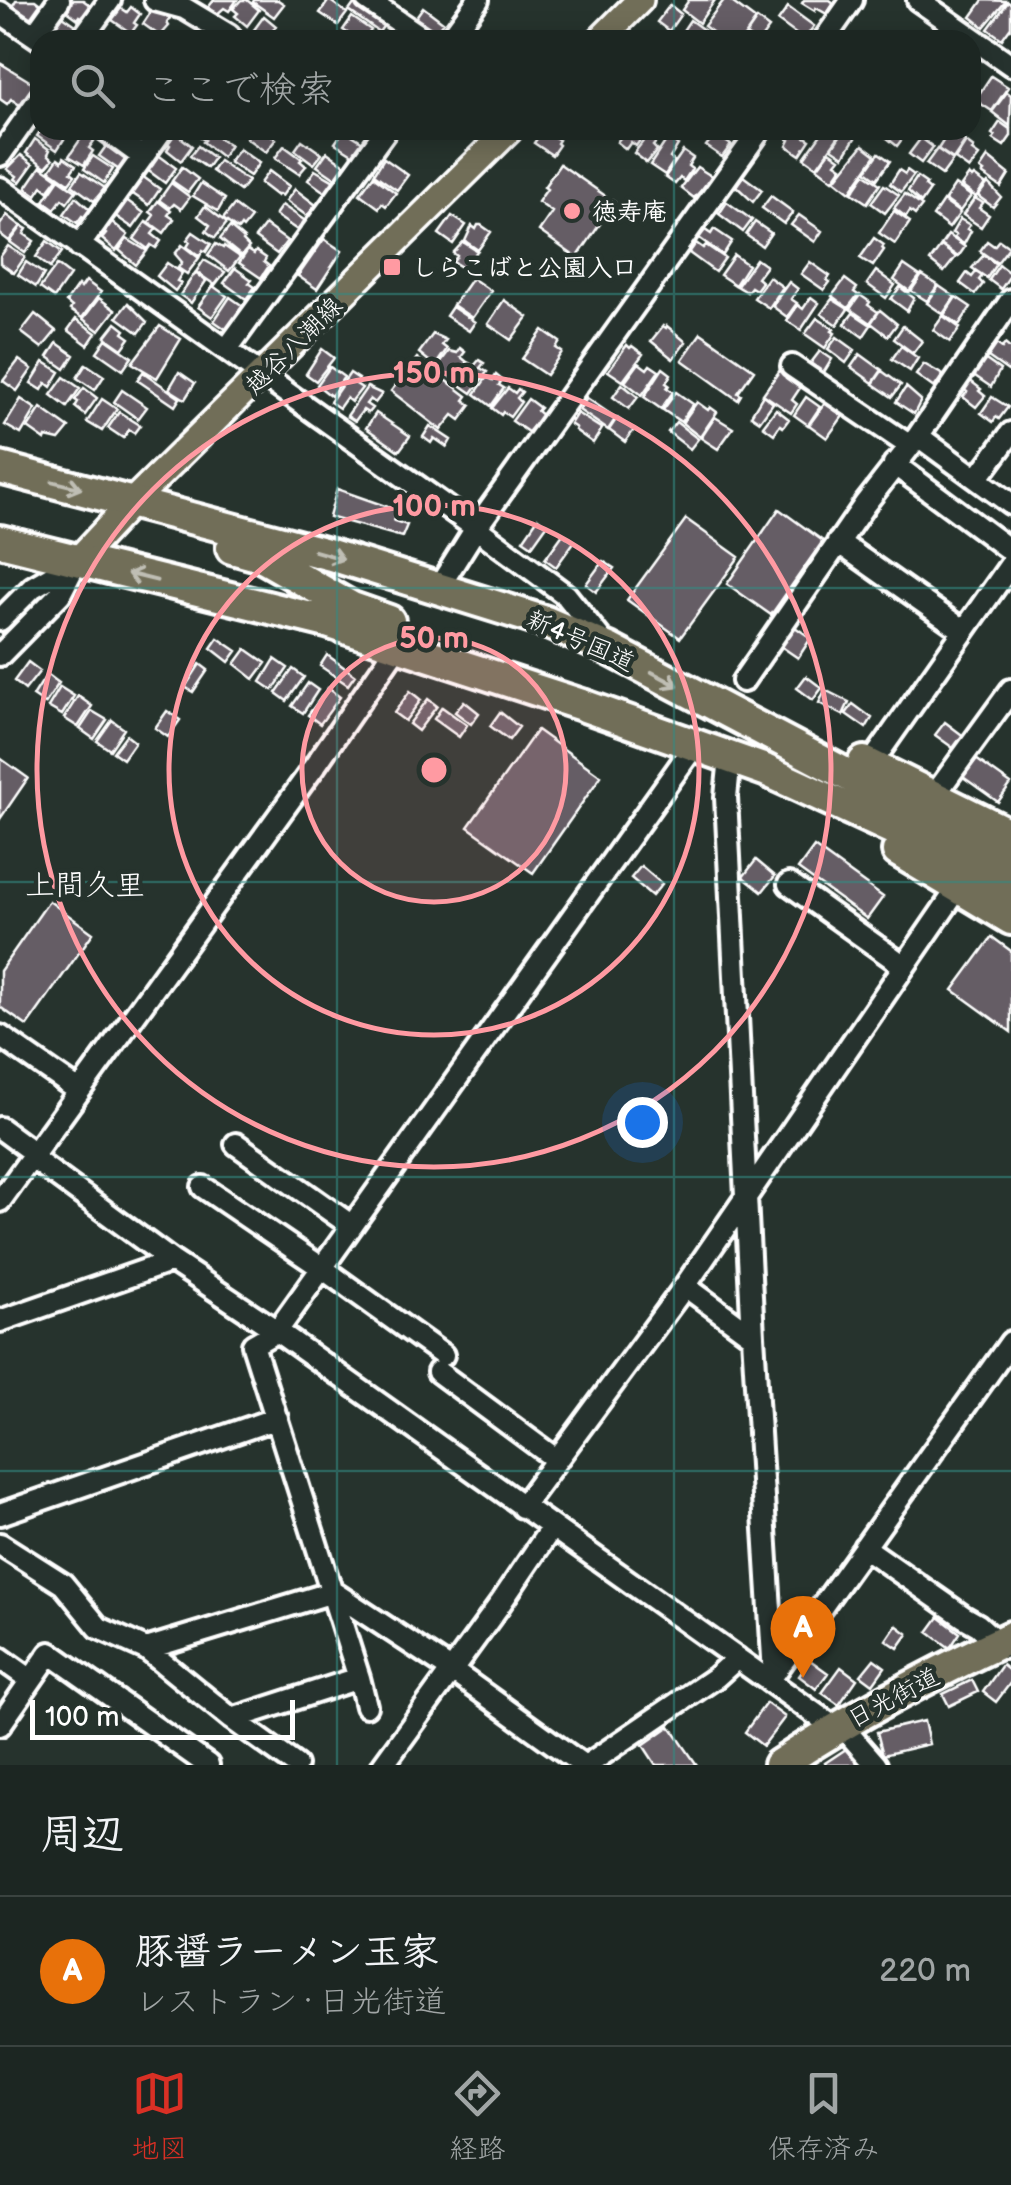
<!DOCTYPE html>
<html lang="ja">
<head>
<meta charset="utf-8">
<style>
  body { margin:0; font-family:"Balsamiq Sans","Klee One",sans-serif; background:#252e2a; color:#f1f3f6 }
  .scale { position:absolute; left:30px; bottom:25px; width:265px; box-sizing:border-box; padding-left:10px; border:5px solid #fff; border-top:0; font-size:28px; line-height:35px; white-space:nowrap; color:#fff; -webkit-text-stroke:8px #26332d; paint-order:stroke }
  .you { position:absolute; left:642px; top:1122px; width:35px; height:35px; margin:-25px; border:8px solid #fff; border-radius:50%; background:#1a73e8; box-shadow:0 0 0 15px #1a73e833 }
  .badge { display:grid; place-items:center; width:65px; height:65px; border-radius:50%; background:#d93025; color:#fff; font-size:32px; font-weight:700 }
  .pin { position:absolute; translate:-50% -82px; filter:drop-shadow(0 2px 5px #0008) }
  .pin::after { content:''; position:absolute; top:52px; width:35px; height:30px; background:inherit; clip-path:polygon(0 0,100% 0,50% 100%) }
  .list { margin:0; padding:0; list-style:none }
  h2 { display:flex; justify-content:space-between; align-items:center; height:130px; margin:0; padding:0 40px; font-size:42px }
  h2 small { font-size:32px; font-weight:400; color:#a0a5a5 }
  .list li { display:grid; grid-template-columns:65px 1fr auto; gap:30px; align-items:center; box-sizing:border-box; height:150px; padding:0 40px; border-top:2px solid #3a4340 }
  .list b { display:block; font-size:38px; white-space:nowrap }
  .list p { margin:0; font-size:32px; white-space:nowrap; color:#a0a5a5 }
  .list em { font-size:32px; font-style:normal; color:#a0a5a5 }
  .icon { flex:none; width:55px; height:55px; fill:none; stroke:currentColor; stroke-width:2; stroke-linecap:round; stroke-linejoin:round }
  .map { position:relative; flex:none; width:1011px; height:1765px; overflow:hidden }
  .search { position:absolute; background:#1c2622; box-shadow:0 5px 25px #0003; left:30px; right:30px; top:30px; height:110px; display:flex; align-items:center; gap:25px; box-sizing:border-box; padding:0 35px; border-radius:30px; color:#a0a5a5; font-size:38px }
  .sheet { height:280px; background:#1c2622 }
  nav { display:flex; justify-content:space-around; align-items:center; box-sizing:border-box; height:140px; border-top:2px solid #3a4340; background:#1c2622; font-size:28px; color:#a0a5a5 }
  nav a { display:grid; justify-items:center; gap:5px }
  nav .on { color:#d93025 }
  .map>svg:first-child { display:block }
</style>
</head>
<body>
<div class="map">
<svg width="1011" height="1765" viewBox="0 0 1011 1765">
  <rect width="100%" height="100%" fill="#26332d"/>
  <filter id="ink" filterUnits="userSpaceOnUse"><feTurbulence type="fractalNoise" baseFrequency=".01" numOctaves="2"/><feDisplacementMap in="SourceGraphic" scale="20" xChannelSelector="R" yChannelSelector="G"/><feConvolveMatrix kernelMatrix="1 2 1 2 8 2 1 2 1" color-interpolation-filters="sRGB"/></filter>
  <g filter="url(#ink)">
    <path fill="#655d65" stroke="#fff" stroke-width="2.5" d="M16 0H35L43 6 33 20 12 7Z
      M69 0H83L91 6 83 18 80 16 78 19 63 8Z
      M214 0H237L229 11 224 8 215 16 207 9Z
      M241 0H247L259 10 247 26 235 16 238 13 233 9Z
      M254 0H278L284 4 274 17 253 2Z
      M329 0 347 13 338 25 320 13Z
      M357 0 388 20 379 32 349 11Z
      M689 0H715L699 23 682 10Z
      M724 0H729L756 20 742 40H723L704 26Z
      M804 0H830L834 3 827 14 816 8 815 11 802 3Z
      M983 0 1006 1 984 27 971 17Z
      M1008 2 1011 4V30L1010 28 1002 39 988 29Z
      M670 5 681 14 669 31 657 22Z
      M131 7 140 14 134 23 137 25 131 33 112 20 121 8 127 12Z
      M423 7 443 22 433 35 413 21Z
      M788 7 814 26 804 40 778 21Z
      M156 9 172 15 167 23 169 26 160 36 143 24 152 10Z
      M60 14 76 25 65 40H59L47 31Z
      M264 16 276 26 266 40H251L248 38Z
      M352 17 371 30 364 40H358L343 30Z
      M757 19 769 28 760 40H754L746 35Z
      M690 20 716 39 715 40H693L682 32Z
      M0 63 36 85 21 106 11 99 7 104 0 99Z
      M991 76 1008 87 992 111 975 100Z
      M1007 92 1011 95 1010 126 992 112Z
      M1000 122 1011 130V136L1004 146 993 139 995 136 992 134Z
      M41 130H57L66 136 57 150 37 136Z
      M207 130 230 145 222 157 203 142 205 140 201 138Z
      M252 130H264L276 139 266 152 246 138Z
      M344 130 363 142 354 155 335 143Z
      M543 130 559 140 557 143 559 145 552 155 534 143Z
      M626 130H640L638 132 643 136 636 146 631 142 626 149 617 142Z
      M652 130 662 135 653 146 657 150 647 163 634 153Z
      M793 130H805L802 135 810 140 800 155 787 146 790 140 788 139Z
      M824 130H830L839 136 817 167 804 158Z
      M844 130 855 138 844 156 832 148Z
      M877 130H907L908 131 897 146Z
      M174 132 192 146 181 161 167 150 170 145 166 142Z
      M949 132 965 141 953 159 938 149Z
      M84 134 94 141 89 148 93 151 84 165 69 156Z
      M715 134 731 145 722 157 706 146Z
      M668 138 678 145 670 158 674 161 665 175 650 165Z
      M921 138 933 147 921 163 909 154Z
      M35 139 50 150 48 154 53 159 46 167 26 153Z
      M302 140 322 154 314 164 295 150Z
      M109 142 129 155 125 160 129 162 122 172 99 156Z
      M966 142 974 148 972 151 979 156 969 169 955 159Z
      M863 145 876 155 850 192 835 180Z
      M198 146 214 158 207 168 190 156Z
      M284 146 302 159 300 161 306 166 299 174 275 158Z
      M239 149 259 163 250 176 229 162Z
      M937 149 953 160 942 175 926 164Z
      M683 151 693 158 688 166 692 169 684 181 680 178 675 184 665 177Z
      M830 151 840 158 836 163 842 167 833 180 817 168Z
      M327 152 345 165 346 171 339 181 317 166Z
      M879 153 890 161 877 179 866 171Z
      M157 154 176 168 165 183 146 169Z
      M21 155 33 164 20 182 15 179 17 176 7 169Z
      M93 156 113 169 104 183 84 169Z
      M64 157 76 165 71 172 75 175 69 183 50 170 58 158 62 161Z
      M988 157 1009 174 1001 187 982 174 984 172 980 169Z
      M384 158 408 175 397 190 374 174Z
      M219 161 248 181 240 191 212 171Z
      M560 164 617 204 614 208 618 210 609 222 604 218 577 258 539 231 552 212 538 202 547 189 544 187Z
      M41 166 58 178 48 191 42 186 36 195 26 188Z
      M182 167 198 179 188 192 172 181Z
      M697 167 713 177 694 198 681 188Z
      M315 170 334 181 326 193 308 180Z
      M899 170 905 174 907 170 914 175 901 192 890 184Z
      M269 171 289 186 282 196 279 194 277 196 260 183Z
      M81 172 105 188 94 201 72 185Z
      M865 174 880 184 867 203 852 193Z
      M969 175 972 178 974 176 985 184 976 197 961 186Z
      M142 176 160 189 149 205 130 192Z
      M373 176 396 193 386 206 382 203 379 208 360 194Z
      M743 176 762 190 753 202 736 186Z
      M917 177 927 184 925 186 930 190 921 203 908 191Z
      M59 179 76 191 67 203 62 199 55 209 44 201Z
      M171 183 190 197 181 209 174 204 170 208 159 200Z
      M201 183 225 199 218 211 193 196Z
      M988 183 1001 197 993 207 978 196Z
      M884 185 899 195 885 213 871 203Z
      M955 185 971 196 960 211 945 200Z
      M295 189 316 205 307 216 286 201Z
      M905 194 922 206 915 215 910 211 906 217 894 208Z
      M771 196 793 212 784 224 762 208Z
      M76 197 93 212 87 220 82 216 77 223 64 214Z
      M975 198 983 203 979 208 989 215 981 227 963 215Z
      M125 199 144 213 133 228 114 215Z
      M158 201 171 211 168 215 174 219 164 233 149 222 154 215 150 212Z
      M943 201 960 213 949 228 933 216Z
      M727 202 752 220 743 232 719 214Z
      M234 205 251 218 243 228 241 226 238 230 223 219Z
      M282 205 307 222 300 232 275 215Z
      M205 206 227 223 215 238 206 231 210 225 198 216Z
      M894 211 910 222 895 244 879 233Z
      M7 215 21 226 9 241 0 234V225Z
      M799 215 822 231 815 242 791 225Z
      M452 216 466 225 453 244 439 234Z
      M960 219 970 225 967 229 971 231 964 244 954 238 956 235 952 233Z
      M111 221 128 235 116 251 102 239 106 234 103 231Z
      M146 222 156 229 152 234 161 241 156 248 151 245 148 249 134 239Z
      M755 222 771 233 762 246 746 235Z
      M265 225 287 241 277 254 255 238Z
      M478 225H481L491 232 478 250 465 241 472 226 476 229Z
      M22 226 27 229 24 234 34 241 25 253 10 242Z
      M230 227 244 239 243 241 249 247 241 256 220 239Z
      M714 229 732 241 723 255 699 238 705 230 711 234Z
      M193 232 211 244 206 252 203 250 200 256 187 247 190 242 187 240Z
      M948 235 965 247 958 257 941 245Z
      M874 238 884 245 882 248 884 250 873 266 860 258Z
      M127 239 147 251 136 265 119 250Z
      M324 239 342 251 317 289 298 276Z
      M999 240 1009 247 997 263 980 251 987 241 994 246Z
      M47 241 62 252 50 268 36 257Z
      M463 242 477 251 465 269 453 262 457 256 453 253Z
      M696 243 703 248 706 245 725 258 715 272 689 253Z
      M216 244 223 248 224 246 240 257 229 271 208 255Z
      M182 245 199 258 187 274 178 268 182 262 175 254Z
      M8 246 25 257 14 273 0 263V257Z
      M941 246 956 257 944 272 930 261Z
      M248 250 254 254 256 251 266 258 264 262 269 266 261 278 239 263Z
      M734 255 748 265 735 285 720 275Z
      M984 255 996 264 987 278 972 268Z
      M756 259 766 266 757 278 762 282 756 290 751 287 747 292 737 286Z
      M204 260 225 272 215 285 196 272Z
      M26 262 44 274 36 287 18 275Z
      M810 262 830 276 827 280 830 282 824 290 801 274Z
      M167 263 182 273 177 281 181 283 175 291 157 276Z
      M57 265 70 275 54 298 40 288Z
      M904 265 920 276 909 291 894 280Z
      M999 265 1011 274 1001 289 989 280Z
      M235 268 252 280 249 283 255 287 246 299 224 283Z
      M876 271 895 285 886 298 867 284Z
      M976 272 982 276 979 280 983 284 975 294 960 283 967 273 972 277Z
      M195 273 206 281 191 303 180 295Z
      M922 275 938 285 927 301 911 291Z
      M769 277 783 287 769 308 754 298Z
      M472 278 491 291 472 318 453 305Z
      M845 279 857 288 854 292 858 295 848 308 832 296Z
      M86 281 101 292 82 318 70 310 72 307 66 302 78 285 81 288Z
      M789 282 798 289 791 299 797 303 787 317 772 306Z
      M213 286 227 296 212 317 198 307Z
      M939 286 955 297 943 314 927 303Z
      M900 287 914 298 907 311 891 299Z
      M860 295 870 302 868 305 878 312 870 323 850 309Z
      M230 297 243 306 227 330 214 321Z
      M811 297 819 303 801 330 787 321 798 305 803 309Z
      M956 297 971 307 959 325 944 315Z
      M99 298 115 310 99 331 83 319Z
      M832 299 848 309 837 325 821 314Z
      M504 300 528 317 511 340 488 324Z
      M128 303 147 322 139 333 117 317Z
      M452 307 475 322 469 331 446 316Z
      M880 310 897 324 888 336 871 323Z
      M853 313 871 325 863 337 845 324Z
      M35 314 56 331 42 348 21 332Z
      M943 316 960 328 950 342 933 330Z
      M817 318 834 329 832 331 835 333 825 348 805 334Z
      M76 319 96 333 88 345 68 330Z
      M116 323 125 330 123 333 130 338 122 349 105 337Z
      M160 326 181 339 157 378 132 363Z
      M663 326 666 328 667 326 686 342 673 359 651 341Z
      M903 326 922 341 913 353 894 339Z
      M543 330 560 342 556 348 562 352 546 375 522 359Z
      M701 333 754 370 738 393 741 395 738 400 682 360Z
      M433 334 446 340 442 345 447 349 435 366 419 353Z
      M837 337 855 350 846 363 828 349Z
      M106 339 132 357 123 370 97 352Z
      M57 343 74 355 65 369 48 357Z
      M997 344 1002 348 1005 344 1011 349V367L1008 371 988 357Z
      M627 345 630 348 632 346 643 354 623 381 608 371Z
      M901 346 918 358 910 371 892 359Z
      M460 348 465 352 461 357 467 362 454 379 437 367 449 351 457 353Z
      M322 349 334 358 316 381 306 374Z
      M820 351 832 359 821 377 807 368Z
      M860 354 882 370 873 383 851 367Z
      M417 358 467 396 464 400 471 405 460 420 453 415 441 430 391 391Z
      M983 358 1000 370 991 387 972 374Z
      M19 360 32 369 17 391 3 381Z
      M479 360 484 363 480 368 487 372 472 393 456 382 469 363 474 366Z
      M44 362 60 372 51 387 46 383 42 390 31 383Z
      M639 363 647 369 650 365 659 371 642 395 625 382Z
      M86 364 104 376 95 390 77 378Z
      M924 364 943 375 934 388 916 375Z
      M330 367 344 377 331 396 317 385Z
      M663 368 671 374 666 383 669 385 667 388 673 392 661 409 644 397Z
      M780 370 787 375 786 378 800 388 792 400 797 404 791 413 763 394Z
      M882 371 901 385 892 397 873 384Z
      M143 372 180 398 175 406 137 380Z
      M179 372 195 383 185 399 169 389Z
      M350 373 359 379 356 384 362 388 351 402 346 398 339 408 330 402Z
      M496 375 502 380 499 385 504 388 491 406 475 394 487 377 493 380Z
      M64 377 80 388 67 407 51 395Z
      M968 379 981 389 979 391 985 396 976 407 963 397 967 392 961 387Z
      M622 384 638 397 629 409 613 397Z
      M367 387 382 394 375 403 370 399 366 404 372 408 368 413 363 410 355 421 347 416Z
      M906 387 921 400 914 414 896 402Z
      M84 388 97 398 85 415 75 407 78 402 75 400Z
      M508 388 515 393 518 389 522 392 517 398 521 402 510 417 503 412 501 415 492 408Z
      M122 390 147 407 138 419 114 402Z
      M676 392 693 404 681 422 663 410Z
      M763 395 773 403 760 421 751 415Z
      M806 397 820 407 808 425 794 415Z
      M992 397 1008 407 999 419 996 417 993 422 981 413Z
      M587 398 616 418 608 430 579 410Z
      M21 399 36 409 21 434 5 425Z
      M102 399 117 409 102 431 87 422Z
      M528 399 540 408 537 411 543 416 528 432 512 421Z
      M697 402 708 410 710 407 717 412 700 437 682 423Z
      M825 403 843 416 827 438 809 425Z
      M41 408 69 428 59 440 46 437 45 440 28 428Z
      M776 409 789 419 783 427 780 425 774 434 763 426Z
      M119 412 140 425 134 433 129 430 123 438 108 428Z
      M376 413 410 436 399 451 366 428Z
      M577 413 602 429 593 443 575 430 576 428 570 424Z
      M715 417 733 428 718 449 701 438Z
      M617 418 634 430 625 442 609 430Z
      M676 422 698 439 690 449 668 432Z
      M430 426 451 440 447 447 434 438 431 443 423 437Z
      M337 489 397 510 394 521 407 525 402 537 329 517Z
      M779 509 823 541 771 615 727 584Z
      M538 518 547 525 532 546 523 540Z
      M686 519 739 557 680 638 627 600Z
      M563 534 574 542 556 567 545 559Z
      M603 561 614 568 596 592 586 584Z
      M792 625 811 638 798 658 779 645Z
      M218 638 237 651 229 662 211 648Z
      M246 649 266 663 254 679 235 664Z
      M327 655 355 675 348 685 320 666Z
      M275 659 288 668 273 690 261 682Z
      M28 662 40 671 25 690 14 681Z
      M200 664 208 670 193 692 185 687Z
      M293 669 304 677 287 701 276 693Z
      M47 674 59 683 45 704 33 696Z
      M806 676 822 688 813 700 797 688Z
      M308 683 318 690 303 713 292 706Z
      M60 687 74 696 62 715 48 707Z
      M328 688 340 697 320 724 308 715Z
      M825 690 849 702 843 715 819 703Z
      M410 691 421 700 405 721 394 713Z
      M78 696 92 706 78 727 64 718Z
      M428 699 437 706 418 731 409 724Z
      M464 701 479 713 471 724 455 712Z
      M853 704 872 718 866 728 846 714Z
      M442 707 467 725 459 737 434 719Z
      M92 711 107 720 94 739 80 729Z
      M167 711 180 720 168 737 155 728Z
      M500 712 519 727 509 740 490 726Z
      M112 720 124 729 110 750 97 741Z
      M945 722 965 737 956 750 935 735Z
      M537 730 601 776 533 873 468 827Z
      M126 735 135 742 123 759 113 752Z
      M0 758 28 778 0 819Z
      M976 759 1011 784 998 802 963 777Z
      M814 847 883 897 867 919 798 869Z
      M756 860 775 876 762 892 743 877Z
      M641 866 662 884 652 896 631 878Z
      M49 901 93 933 27 1026 0 1007V971Z
      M992 937 1011 951V1032L953 990Z
      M939 1617 960 1633 950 1648 928 1632Z
      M896 1625 908 1634 898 1648 886 1640Z
      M874 1659 885 1667 873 1684 861 1675Z
      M810 1660 828 1673 816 1689 799 1676Z
      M1002 1665 1011 1672V1682L996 1702 983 1692Z
      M841 1667 857 1679 839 1705 822 1693Z
      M972 1680 978 1692 949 1706 943 1694Z
      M766 1703 785 1717 763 1746 745 1732Z
      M924 1721 929 1744 883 1755 877 1732Z
      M670 1726 697 1765H656L643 1745Z
      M849 1747 861 1765H826L825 1763Z"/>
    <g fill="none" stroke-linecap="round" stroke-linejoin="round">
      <defs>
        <path id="minor" d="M155 0 184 8 229 35 226 40
          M367 0 426 40
          M918 0 1011 65
          M0 12 41 40
          M34 35 59 0
          M81 40 110 0
          M449 40 478 0
          M824 40 852 0
          M106 130 143 157
          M0 155 40 98
          M0 188 476 528 566 595 605 644
          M79 246 162 130
          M227 349 386 130
          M792 366 910 446
          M918 436 1011 504
          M894 464 1011 551
          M977 479 1011 433
          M838 542 964 631
          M439 587 476 528 760 130
          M0 620 33 587 76 562
          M0 655 60 594 77 561
          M743 681 865 504 918 436 1011 300
          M730 757 726 797 753 1336 774 1674
          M870 765 1011 564
          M934 796 1011 690
          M789 884 904 966
          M0 1036 79 1091
          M0 1128 34 1153
          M236 1144 352 1226
          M31 1157 172 1261 277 1331 835 1728
          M203 1187 322 1268 443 1355
          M0 1201 314 767 399 644
          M685 1286 753 1336
          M0 1321 172 1261
          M438 1372 557 1460
          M522 1507 685 1286 958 888
          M0 1514 277 1418
          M0 1544 63 1584 99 1628 146 1649 232 1719 296 1765
          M864 1547 964 1617 978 1625 1004 1648
          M333 1592 451 1670 583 1765
          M146 1649 333 1592
          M0 1658 31 1680
          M774 1674 1011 1342
          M359 1678 366 1706
          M232 1719 359 1678 253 1345 277 1331 694 746
          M0 1725 50 1653 208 1765
          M841 1725 876 1765
          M383 1765 500 1604 552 1527
          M587 1765 716 1677 737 1658"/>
        <path id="major" d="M600 40 640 0
          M77 561 133 501 509 130"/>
        <path id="highway" d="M0 468 331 555 546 622 609 649 878 791 1011 867
          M0 541 327 622 582 705 765 770 923 843 1011 892
          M232 548 261 556 352 608 389 621
          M864 762 1011 835
          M898 851 1011 919
          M779 1765C853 1716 930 1675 1011 1637"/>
      </defs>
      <use href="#minor" stroke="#fff" stroke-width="28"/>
      <use href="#major" stroke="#fff" stroke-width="32"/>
      <use href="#highway" stroke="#fff" stroke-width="38"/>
      <use href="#minor" stroke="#26332d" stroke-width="20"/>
      <use href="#major" stroke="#716e59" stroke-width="25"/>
      <use href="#highway" stroke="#716e59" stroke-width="30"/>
    </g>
    <defs><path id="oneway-shaft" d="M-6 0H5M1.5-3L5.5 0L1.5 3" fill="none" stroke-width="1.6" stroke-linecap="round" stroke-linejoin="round" transform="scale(2.5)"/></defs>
    <g stroke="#bfbeb4">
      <use href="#oneway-shaft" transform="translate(67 485) rotate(14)"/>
      <use href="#oneway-shaft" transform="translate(329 555) rotate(16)"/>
      <use href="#oneway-shaft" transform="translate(142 577) rotate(-166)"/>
      <use href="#oneway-shaft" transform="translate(665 679) rotate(28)"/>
    </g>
  </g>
  <path fill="none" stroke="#338b84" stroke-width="2.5" stroke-opacity="0.55" d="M337 0V40M674 0V40M337 130V1765M674 130V1765M0 294H1011M0 588H1011M0 882H1011M0 1177H1011M0 1471H1011"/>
  <circle cx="434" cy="770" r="132" fill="#ff9aa2" fill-opacity=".12"/>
  <g fill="none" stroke="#ff9aa2" stroke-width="5">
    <circle cx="434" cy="770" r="132"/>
    <circle cx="434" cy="770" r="265"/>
    <circle cx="434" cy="770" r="397"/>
  </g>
  <g fill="#ff9aa2" stroke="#26332d" stroke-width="4">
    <circle cx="572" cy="211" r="10"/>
    <rect x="382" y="257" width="20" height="20" rx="5"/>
  </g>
  <g text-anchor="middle" stroke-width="9" stroke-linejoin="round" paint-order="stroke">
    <g font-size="25" font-weight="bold" fill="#fff" stroke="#26332d" text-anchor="start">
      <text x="592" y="220">徳寿庵</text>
      <text x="412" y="276">しらこばと公園入口</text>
    </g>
    <g font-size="25" fill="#fff" stroke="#26332d">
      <text transform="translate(293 345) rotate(-45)" y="9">越谷八潮線</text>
      <text transform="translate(581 640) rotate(24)" y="9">新4号国道</text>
      <text transform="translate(893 1697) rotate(-28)" y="9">日光街道</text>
    </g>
    <g font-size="30" fill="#fff" stroke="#26332d">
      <text x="85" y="895">上間久里</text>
    </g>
  </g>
  <circle cx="434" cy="770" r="15" fill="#ff9aa2" stroke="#26332d" stroke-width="5"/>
  <g font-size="30" text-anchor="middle" font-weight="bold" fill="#ff9aa2" stroke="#26332d" stroke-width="9" stroke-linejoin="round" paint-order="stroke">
    <text x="434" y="383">150 m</text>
    <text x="434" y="516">100 m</text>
    <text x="434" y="648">50 m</text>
  </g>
</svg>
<div class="scale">100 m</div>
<div class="you"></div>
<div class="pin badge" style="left:803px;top:1678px;background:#e8710a">A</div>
<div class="search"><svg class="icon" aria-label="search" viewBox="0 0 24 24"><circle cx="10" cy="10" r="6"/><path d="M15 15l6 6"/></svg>ここで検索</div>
</div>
<section class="sheet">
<h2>周辺<small></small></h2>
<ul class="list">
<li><span class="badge" style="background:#e8710a">A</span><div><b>豚醤ラーメン玉家</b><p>レストラン · 日光街道</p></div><em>220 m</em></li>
</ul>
</section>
<nav>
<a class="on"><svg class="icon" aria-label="map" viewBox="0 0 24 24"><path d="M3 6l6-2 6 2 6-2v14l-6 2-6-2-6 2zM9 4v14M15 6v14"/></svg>地図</a>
<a><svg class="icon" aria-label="directions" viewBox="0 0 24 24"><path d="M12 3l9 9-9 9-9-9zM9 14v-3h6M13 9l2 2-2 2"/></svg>経路</a>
<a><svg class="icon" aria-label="saved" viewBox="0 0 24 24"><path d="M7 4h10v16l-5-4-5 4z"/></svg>保存済み</a>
</nav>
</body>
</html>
